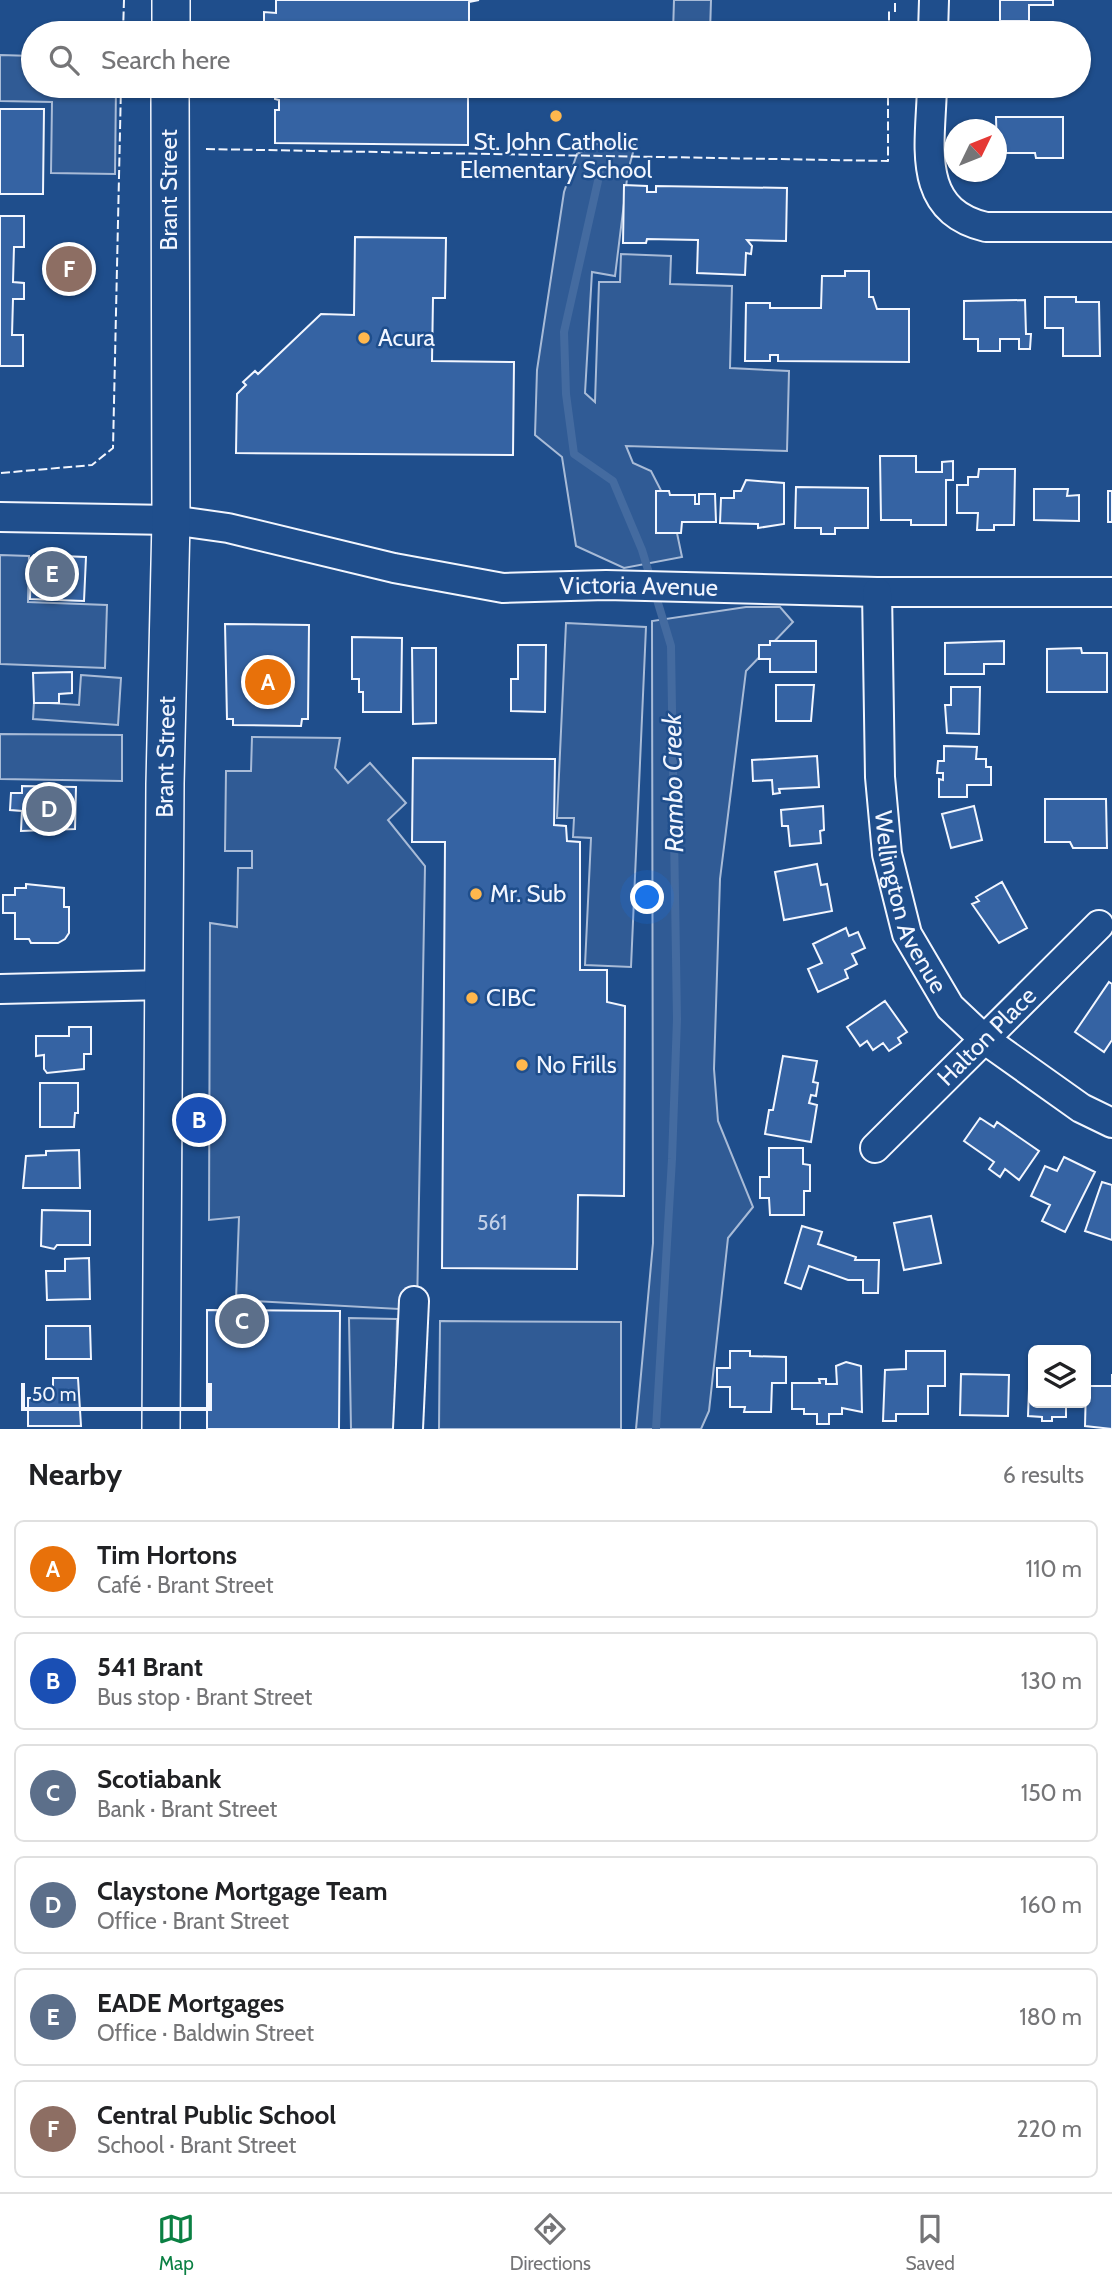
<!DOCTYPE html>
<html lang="en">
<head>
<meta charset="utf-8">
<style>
  body { margin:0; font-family:Cabin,sans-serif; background:#f6f6f6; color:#202124 }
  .controls { position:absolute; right:21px; bottom:21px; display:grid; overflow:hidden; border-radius:10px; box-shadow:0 2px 5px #0004 }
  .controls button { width:63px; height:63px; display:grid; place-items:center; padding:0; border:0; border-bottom:2px solid #e0e0e0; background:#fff; color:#202124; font:35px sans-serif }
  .compass { position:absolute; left:944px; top:119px; width:63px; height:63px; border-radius:50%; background:#fff; box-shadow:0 2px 5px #0004; rotate:47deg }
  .scale { position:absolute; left:21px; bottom:18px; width:191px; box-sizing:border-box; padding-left:7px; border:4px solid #f2f6ff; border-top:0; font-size:19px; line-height:24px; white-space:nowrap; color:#f2f6ff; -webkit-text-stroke:5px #1f4e8c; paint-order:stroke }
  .you { position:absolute; left:648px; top:898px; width:24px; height:24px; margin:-18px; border:5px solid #fff; border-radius:50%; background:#1a73e8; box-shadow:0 0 0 10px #1a73e833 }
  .badge { display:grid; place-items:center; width:46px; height:46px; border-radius:50%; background:#0b8043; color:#fff; font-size:23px; font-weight:700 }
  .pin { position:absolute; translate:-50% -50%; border:4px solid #fff; box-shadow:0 2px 7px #0006 }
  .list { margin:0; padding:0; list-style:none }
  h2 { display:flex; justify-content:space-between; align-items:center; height:91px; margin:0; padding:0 28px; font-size:30px }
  h2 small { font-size:23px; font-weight:400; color:#757577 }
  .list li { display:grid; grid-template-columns:46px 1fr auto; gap:21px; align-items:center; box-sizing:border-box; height:98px; margin:0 14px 14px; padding:0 14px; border:2px solid #e0e0e0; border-radius:10px }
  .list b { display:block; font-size:26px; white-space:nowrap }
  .list p { margin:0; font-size:23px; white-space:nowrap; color:#757577 }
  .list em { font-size:23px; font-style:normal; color:#757577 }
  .icon { flex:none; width:38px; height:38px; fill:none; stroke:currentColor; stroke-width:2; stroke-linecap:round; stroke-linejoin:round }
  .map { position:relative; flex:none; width:1112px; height:1429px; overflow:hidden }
  .search { position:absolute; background:#fff; box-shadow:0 2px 5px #0004; left:21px; right:21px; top:21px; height:77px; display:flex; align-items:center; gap:18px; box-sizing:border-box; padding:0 24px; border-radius:38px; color:#757577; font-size:26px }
  .sheet { height:763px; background:#fff }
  nav { display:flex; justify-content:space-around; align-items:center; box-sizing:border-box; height:98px; border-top:2px solid #e0e0e0; background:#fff; font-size:19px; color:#757577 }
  nav a { display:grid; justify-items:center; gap:4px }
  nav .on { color:#0b8043 }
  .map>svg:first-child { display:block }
</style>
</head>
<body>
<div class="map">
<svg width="1112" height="1429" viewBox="0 0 1112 1429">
  <rect width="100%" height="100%" fill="#1f4e8c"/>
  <path fill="#305b95" stroke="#a8bbd7" stroke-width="2" d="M674 0H711L710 33H673Z
    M0 55 33 56V86H116L115 174 51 173 52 102 0 101Z
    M596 144 635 145 628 171 615 276 592 272 585 393 595 402 599 282H620L621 254 671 256 670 284 732 286 730 368 789 371 787 451 626 446 633 463 651 471 673 514 682 557 624 568 576 546 562 457 535 435 537 370 564 192 577 154Z
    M0 555 29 556 28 602 107 605 105 668 0 664Z
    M746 607H780L793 622 746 671 720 879 714 1069 718 1121 753 1207 728 1238 709 1411 701 1429H636L653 1243 652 621Z
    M566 623 646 627 631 967 585 965 591 838 573 837 574 818H557Z
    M81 675 121 678 118 725 33 719 34 702 79 705Z
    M0 734 122 735V781L0 779Z
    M252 737 340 738 335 768 348 783 370 763 406 803 388 820 425 866 417 1310 236 1300 239 1217 209 1220 210 923 237 927 238 868H252V851H225L226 771H251Z
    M349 1318 397 1319 395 1429H351Z
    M440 1321 621 1322V1429H439Z"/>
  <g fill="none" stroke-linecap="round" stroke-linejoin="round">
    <path stroke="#446ba0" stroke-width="8" d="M600 172 564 332 566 394 574 454 613 481 642 550 671 646 677 1019 672 1159 656 1429"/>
  </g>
  <path fill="#3563a3" stroke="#f2f6ff" stroke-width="2" d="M276 0H479L469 2V33H264V12L276 13Z
    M1000 0H1053V5H1029V21H1000Z
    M275 86H468V145L275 143V110H279V100L275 99Z
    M990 86H1039V91L990 90Z
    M0 109H44L43 194H0Z
    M996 117H1063V158H1036L1035 153H997Z
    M624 185 647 186V192H656V186L787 188 786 241 747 240 752 246 751 254 746 253 745 275 697 273 698 240 647 239 646 243H623Z
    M0 216H24V247H14L13 282 24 283V299H13L12 335H23V366H0Z
    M355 237 446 238 445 298H433L432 361 514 362 513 455 236 453 237 394 246 385 243 382 255 371 258 374 321 314 354 315Z
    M845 271H869V297H873L877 309H909V362L778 361V355H770V361H745L746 303H770V308H821L822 276H845Z
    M1045 297H1076V302H1099L1100 356H1063V328H1045Z
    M1025 300 1026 334H1031L1030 349H1019V339H1000V351H978V339H964V301Z
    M880 456H916V472H942V462L953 461V480H946V525H911V520H881Z
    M979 469H1015L1014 525H994V530H977L978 513H957V485H968V477H978Z
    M746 480 784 483V524L758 528V524L720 523 721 498H734V491H741Z
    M796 487 868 488V528H835V534H821V528H795Z
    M1034 489H1068L1067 496 1079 495V521L1034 520Z
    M656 491H669L670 495H695V504H699V494H715L716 522H682L681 533H656Z
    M1108 491H1112V522H1108Z
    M34 555 86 557 84 601 30 599 31 558Z
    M225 624 309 625 308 719H302L301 726 233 725V719H227Z
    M352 637 402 638 401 712H363V692H359V679H352Z
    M770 641H816V672H770V659H759V645H770Z
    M1004 641V664H984V674H945V643Z
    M518 645H546L545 712 511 711V679H518Z
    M412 648H436V723L413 724Z
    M1081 648 1082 653H1107V692H1047V649Z
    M72 672V693L59 694V703H34L33 673Z
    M776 685H814L811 721H776Z
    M951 687H980L979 734 947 733 945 705H951Z
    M944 746 977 747 976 759H986V767H991V785H967V797H939V779L943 780V773H937L938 761H944Z
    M817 756 819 787 779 789 780 793 773 794 772 780 753 781 752 760Z
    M413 758 555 759 554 825 566 826 567 841 580 842V970H607V1002L625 1006 624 1196 578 1195 577 1269 442 1268 445 842H412Z
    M22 786 76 787 75 829 21 831 22 811 10 810 11 793H22Z
    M1045 799H1106L1107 848H1073L1070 842H1045Z
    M823 806 824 830 820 831 821 843 790 846 788 826H782L781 810Z
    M974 806 982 840 951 848 942 814Z
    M817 864 821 885 827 884 832 911 784 920 775 872Z
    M1002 882 1027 928 999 943 972 904 979 901 976 897Z
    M26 884 64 888V907H69V933L65 939 58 943H31L29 939H15V913H3V895H15V888H26Z
    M846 928 849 936 858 932 865 948 852 954 857 964 845 970 848 978 818 992 808 969 822 963 813 944Z
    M1109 982 1112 984V1040L1104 1052 1075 1032Z
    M885 1001 907 1032 898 1038 901 1043 889 1051 883 1043 873 1050 867 1041 860 1046 847 1027Z
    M69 1027H91V1054H84V1069L47 1073 44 1069V1055L36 1056V1036H69Z
    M783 1056 817 1061 813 1082 818 1083 816 1096 811 1095 809 1103 817 1105 811 1142 765 1134 769 1110H773Z
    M40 1083H78V1113H75L74 1127H40Z
    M980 1118 994 1127 997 1122 1039 1151 1019 1180 1005 1169 1000 1177 989 1169 994 1162 964 1141Z
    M769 1148H803V1164L810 1165V1191H804V1215H770L769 1198H760V1177H769Z
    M79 1150 80 1188H23L26 1156 46 1155V1151Z
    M1064 1157 1095 1172 1065 1232 1042 1221 1050 1205 1031 1196 1045 1166 1057 1171Z
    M1102 1182 1112 1185V1240L1085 1231Z
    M42 1210 90 1211V1245H57L54 1249 41 1246Z
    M931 1216 941 1263 904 1270 894 1223Z
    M802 1226 822 1232 818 1244 856 1257 855 1260H879L878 1293H863V1280H848L809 1266 801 1289 785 1283Z
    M89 1258 90 1299 47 1300 46 1271H65V1259Z
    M207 1310 340 1311 339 1429H207Z
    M46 1326H90L91 1359H46Z
    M730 1351H750V1356L786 1357V1383H772L771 1412H744L745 1407H730V1387H717V1368H730Z
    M906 1351H945V1386H928V1414H896V1421H883L885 1370 906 1369Z
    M846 1362 861 1366 862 1412 842 1408V1414H829V1424H817V1414H804V1409H792V1383H820L819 1379H826V1384H837L836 1366Z
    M961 1374 1009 1375 1008 1416 960 1415Z
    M1112 1374V1429L1085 1426 1086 1386H1112Z
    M53 1378H78L81 1426H28V1398H53Z
    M1029 1389H1033V1403H1066V1417H1052V1421H1042V1417L1028 1416Z"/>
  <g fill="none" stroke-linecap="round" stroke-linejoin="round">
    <defs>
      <g id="minor">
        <path d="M933 33 934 0"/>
        <path d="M932 86C931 143 914 210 986 227H1112"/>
        <path id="s1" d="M0 517 171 520 228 528 394 568 503 588 606 585 877 592H1112"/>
        <path id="s2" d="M877 592 880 777 887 854 907 934 950 1007 984 1039 1081 1108 1112 1123"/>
        <path d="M0 989 164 985"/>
        <path id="s3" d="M875 1148 1099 925"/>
        <path d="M408 1429 414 1301"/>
      </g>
      <g id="major">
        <path d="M171 33V0"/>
        <path id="s4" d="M161 1429 165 784 171 520 170 86"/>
      </g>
    </defs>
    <use href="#minor" stroke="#f2f6ff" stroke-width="32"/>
    <use href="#major" stroke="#f2f6ff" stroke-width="40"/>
    <use href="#minor" stroke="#1f4e8c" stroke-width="28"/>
    <use href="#major" stroke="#1f4e8c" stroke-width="37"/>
    <path stroke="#f2f6ff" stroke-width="2" stroke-dasharray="9 3.5" stroke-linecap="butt" d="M895 12V2
      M123 33 124 0
      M889 33V11
      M206 149 888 161V86
      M1 473 92 465 113 448 121 86"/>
  </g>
  <g fill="#ffb74d" stroke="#1f4e8c" stroke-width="2.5">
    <circle cx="556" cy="116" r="7"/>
    <circle cx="364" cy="338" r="7"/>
    <circle cx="476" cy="894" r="7"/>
    <circle cx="472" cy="998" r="7"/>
    <circle cx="522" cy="1065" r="7"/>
  </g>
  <g text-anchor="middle" stroke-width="5" stroke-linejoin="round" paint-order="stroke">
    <g font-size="21" fill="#c3d1e8">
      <text x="492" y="1230">561</text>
    </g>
    <g font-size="24" fill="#f2f6ff" stroke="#1f4e8c" text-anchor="start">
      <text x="556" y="150" text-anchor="middle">St. John Catholic<tspan x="556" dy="28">Elementary School</tspan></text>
      <text x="378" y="346">Acura</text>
      <text x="490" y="902">Mr. Sub</text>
      <text x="486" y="1006">CIBC</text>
      <text x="536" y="1073">No Frills</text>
    </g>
    <g font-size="24" fill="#f2f6ff" stroke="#1f4e8c">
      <text transform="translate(169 190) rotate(-90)" y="8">Brant Street</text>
      <text dy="8" stroke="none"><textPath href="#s1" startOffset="646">Victoria Avenue</textPath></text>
      <text dy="8" stroke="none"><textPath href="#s4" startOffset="672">Brant Street</textPath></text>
      <text dy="8" stroke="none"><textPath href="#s2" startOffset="315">Wellington Avenue</textPath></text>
      <text dy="8" stroke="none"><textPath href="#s3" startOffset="158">Halton Place</textPath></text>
    </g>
    <g font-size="26" font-style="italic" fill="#f2f6ff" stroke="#1f4e8c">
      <text transform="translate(673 783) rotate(-91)" y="9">Rambo Creek</text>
    </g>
  </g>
</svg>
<div class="controls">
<button><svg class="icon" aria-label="layers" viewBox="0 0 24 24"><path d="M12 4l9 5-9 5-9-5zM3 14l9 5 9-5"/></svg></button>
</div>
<svg class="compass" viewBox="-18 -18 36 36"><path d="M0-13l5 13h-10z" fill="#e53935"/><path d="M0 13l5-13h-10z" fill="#757577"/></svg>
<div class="scale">50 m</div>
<div class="you"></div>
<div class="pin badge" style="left:268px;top:682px;background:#e8710a">A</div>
<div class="pin badge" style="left:199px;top:1120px;background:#1a4fb4">B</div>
<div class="pin badge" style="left:242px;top:1321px;background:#5c6f8a">C</div>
<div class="pin badge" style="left:49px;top:809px;background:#5c6f8a">D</div>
<div class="pin badge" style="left:52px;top:574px;background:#5c6f8a">E</div>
<div class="pin badge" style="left:69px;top:269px;background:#8d6e63">F</div>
<div class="search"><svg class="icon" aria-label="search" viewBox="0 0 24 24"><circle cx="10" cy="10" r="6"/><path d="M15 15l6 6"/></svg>Search here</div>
</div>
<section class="sheet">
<h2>Nearby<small>6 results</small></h2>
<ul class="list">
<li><span class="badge" style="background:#e8710a">A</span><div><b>Tim Hortons</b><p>Café · Brant Street</p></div><em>110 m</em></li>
<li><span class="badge" style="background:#1a4fb4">B</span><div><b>541 Brant</b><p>Bus stop · Brant Street</p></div><em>130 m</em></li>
<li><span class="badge" style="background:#5c6f8a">C</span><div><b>Scotiabank</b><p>Bank · Brant Street</p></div><em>150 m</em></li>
<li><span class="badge" style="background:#5c6f8a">D</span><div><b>Claystone Mortgage Team</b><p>Office · Brant Street</p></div><em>160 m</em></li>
<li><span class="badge" style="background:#5c6f8a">E</span><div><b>EADE Mortgages</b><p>Office · Baldwin Street</p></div><em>180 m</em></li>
<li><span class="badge" style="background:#8d6e63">F</span><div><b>Central Public School</b><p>School · Brant Street</p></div><em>220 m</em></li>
</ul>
</section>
<nav>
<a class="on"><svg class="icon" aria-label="map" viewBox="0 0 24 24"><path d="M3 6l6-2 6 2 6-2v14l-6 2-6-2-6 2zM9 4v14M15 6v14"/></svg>Map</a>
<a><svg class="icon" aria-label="directions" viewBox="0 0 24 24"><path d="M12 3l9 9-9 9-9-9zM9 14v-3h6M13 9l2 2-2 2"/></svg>Directions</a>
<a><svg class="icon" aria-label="saved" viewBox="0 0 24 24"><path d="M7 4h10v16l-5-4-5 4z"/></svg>Saved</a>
</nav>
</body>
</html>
